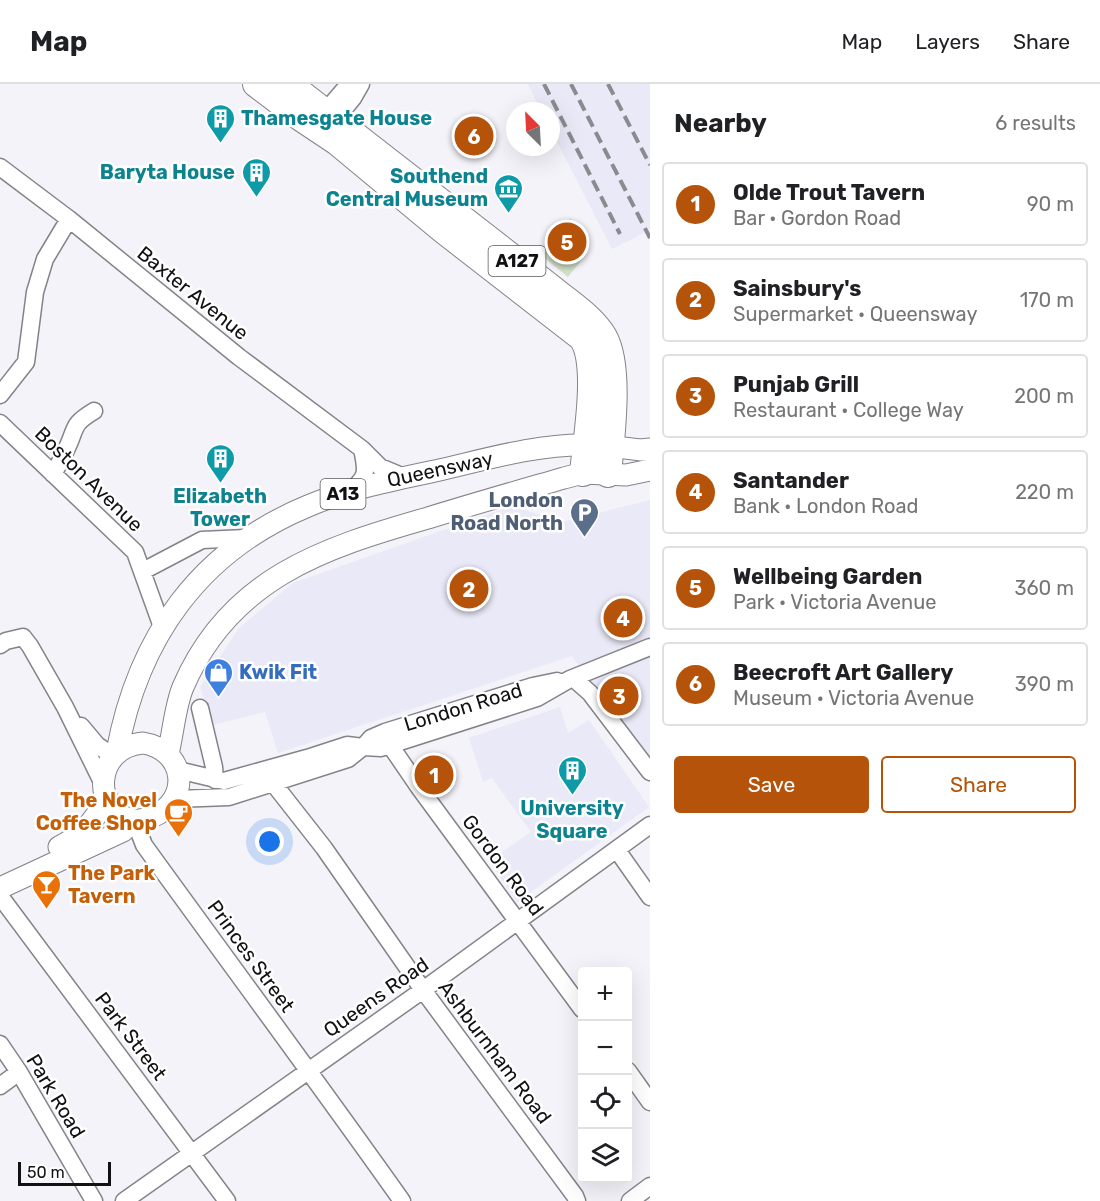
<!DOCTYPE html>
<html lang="en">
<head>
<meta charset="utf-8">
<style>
  body { margin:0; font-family:Rubik,sans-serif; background:#f2f2f2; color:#202124 }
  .controls { position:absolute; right:18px; bottom:18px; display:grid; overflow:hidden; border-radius:6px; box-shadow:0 6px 24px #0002 }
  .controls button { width:54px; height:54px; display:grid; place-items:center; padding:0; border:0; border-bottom:2px solid #e0e0e0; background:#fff; color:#202124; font:30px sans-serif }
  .compass { position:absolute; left:506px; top:18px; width:54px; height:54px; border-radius:50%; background:#fff; box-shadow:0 6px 24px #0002; rotate:336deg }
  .scale { position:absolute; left:18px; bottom:15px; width:93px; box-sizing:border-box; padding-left:6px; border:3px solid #111113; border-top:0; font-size:16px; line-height:21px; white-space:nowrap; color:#111113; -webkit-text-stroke:4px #fff; paint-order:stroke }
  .you { position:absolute; left:270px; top:758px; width:21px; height:21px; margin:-15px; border:4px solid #fff; border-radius:50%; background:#1a73e8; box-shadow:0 0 0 9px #1a73e833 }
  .badge { display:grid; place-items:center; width:39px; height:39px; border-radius:50%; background:#b45309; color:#fff; font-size:20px; font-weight:700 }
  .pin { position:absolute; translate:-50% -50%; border:3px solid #fff; box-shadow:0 2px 6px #0006 }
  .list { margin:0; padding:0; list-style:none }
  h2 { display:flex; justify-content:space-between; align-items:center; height:78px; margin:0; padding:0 24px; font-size:26px }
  h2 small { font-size:20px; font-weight:400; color:#757577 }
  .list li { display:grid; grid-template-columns:39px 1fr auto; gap:18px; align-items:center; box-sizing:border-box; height:84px; margin:0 12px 12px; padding:0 12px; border:2px solid #e0e0e0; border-radius:6px }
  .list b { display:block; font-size:22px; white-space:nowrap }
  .list p { margin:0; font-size:20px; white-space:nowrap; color:#757577 }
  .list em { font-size:20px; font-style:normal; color:#757577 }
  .actions { display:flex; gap:12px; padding:18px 24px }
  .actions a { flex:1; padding:14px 0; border:2px solid #b45309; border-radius:6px; text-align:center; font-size:21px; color:#b45309 }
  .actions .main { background:#b45309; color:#fff }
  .icon { flex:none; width:33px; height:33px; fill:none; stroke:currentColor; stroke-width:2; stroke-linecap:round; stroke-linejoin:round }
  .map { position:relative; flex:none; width:650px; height:1117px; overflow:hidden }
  header { display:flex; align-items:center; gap:36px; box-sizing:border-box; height:84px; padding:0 30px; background:#fff; border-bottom:2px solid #e0e0e0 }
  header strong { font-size:28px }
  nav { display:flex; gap:33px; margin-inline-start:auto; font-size:21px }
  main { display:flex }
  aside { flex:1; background:#fff }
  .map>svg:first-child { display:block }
</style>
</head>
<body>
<header>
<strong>Map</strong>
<nav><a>Map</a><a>Layers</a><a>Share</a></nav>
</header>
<main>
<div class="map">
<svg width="650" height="1117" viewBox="0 0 650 1117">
  <rect width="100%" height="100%" fill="#f3f3f9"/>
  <path fill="#e9e9f7" d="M528 0H650V146L612 165 551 46V27H541Z
    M650 416V675L572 572 278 669 265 628 213 641 200 603 239 544 293 499 512 422 562 438Z
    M560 623 568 649 589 636 649 723 517 818 489 777 531 748 492 694 483 698 469 654Z"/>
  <path fill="#d2dfc9" d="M570 134 580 144 583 174 568 193 542 172Z"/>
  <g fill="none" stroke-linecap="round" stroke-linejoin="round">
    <defs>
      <path id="minor" d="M325 28 349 0
        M335 36 353 14 361 0
        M0 83 69 135 239 273 362 365
        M0 311 26 278 35 208 45 175 69 135
        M0 339 135 468 162 543
        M53 390C58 382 63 373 67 364 77 343 71 341 94 327
        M349 408C368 393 367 388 362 365L380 383 404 393
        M143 487 202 456 246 454
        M0 561 6 557 23 553 30 562 65 623 104 702
        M573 594 590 609 650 688
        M200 624 214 683 215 696
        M81 642 97 661 113 672
        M390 661 418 702 582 925
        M178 686 224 697 307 674 347 661 363 663 371 654 385 648 533 602 557 597
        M273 699 324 764 423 906 575 1112 577 1117
        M175 715 229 713 348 675 363 663 381 664 537 614 570 595 650 563
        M141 737 139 748 144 761C230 880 317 997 402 1117
        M617 766 650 813
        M0 812 227 1117
        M0 960 19 988 94 1117
        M628 987 650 1018
        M0 1002 19 988
        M124 1117 423 906 650 741
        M630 1117 650 1102"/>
      <path id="major" d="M143 659C186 666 192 716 152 733 146 735 141 737 134 736 91 729 93 663 143 659Z
        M117 668C138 554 199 467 308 422 348 405 392 396 435 387 484 376 536 360 587 361 605 361 623 364 641 366L650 365
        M168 670C173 650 175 622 183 603 230 494 323 464 428 434 473 420 519 407 564 394L583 389 626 391 650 386
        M59 763C84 750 93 738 107 714
        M0 804 123 747 135 736"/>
      <path id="highway" d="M256 0 301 34 337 58 443 146 582 254C600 280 586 356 583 389
        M289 0 554 206C571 220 593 234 604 253 621 283 611 355 608 390"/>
    </defs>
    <use href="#minor" stroke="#838389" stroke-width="19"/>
    <use href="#major" stroke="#838389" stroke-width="23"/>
    <use href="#highway" stroke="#838389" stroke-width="28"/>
    <use href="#minor" stroke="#fff" stroke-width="16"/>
    <use href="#major" stroke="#fff" stroke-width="21"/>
    <use href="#highway" stroke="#fff" stroke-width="26"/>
    <path stroke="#8b8b8f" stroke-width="4" stroke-dasharray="12 6" stroke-linecap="butt" d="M544 0 620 150
      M571 0 650 154
      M608 0 650 81"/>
  </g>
  <defs>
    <symbol id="building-pin" viewBox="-11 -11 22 30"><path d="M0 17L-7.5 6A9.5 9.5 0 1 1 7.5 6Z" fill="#0f9aa8" stroke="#fff"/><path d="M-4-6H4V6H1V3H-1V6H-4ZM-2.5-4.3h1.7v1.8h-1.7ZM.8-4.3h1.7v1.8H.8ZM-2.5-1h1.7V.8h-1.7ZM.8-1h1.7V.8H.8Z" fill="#fff"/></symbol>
    <symbol id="museum-pin" viewBox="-11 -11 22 30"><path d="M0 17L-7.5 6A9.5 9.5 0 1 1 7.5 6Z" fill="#0f9aa8" stroke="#fff"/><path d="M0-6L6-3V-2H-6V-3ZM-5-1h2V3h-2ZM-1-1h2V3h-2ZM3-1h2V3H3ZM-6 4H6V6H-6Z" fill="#fff"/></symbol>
    <symbol id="parking-pin" viewBox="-11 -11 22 30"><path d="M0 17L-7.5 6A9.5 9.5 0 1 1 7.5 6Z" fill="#5c6f8a" stroke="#fff"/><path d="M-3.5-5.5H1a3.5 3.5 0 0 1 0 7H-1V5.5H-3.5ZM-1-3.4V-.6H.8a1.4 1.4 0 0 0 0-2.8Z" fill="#fff"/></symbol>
    <symbol id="shop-pin" viewBox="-11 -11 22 30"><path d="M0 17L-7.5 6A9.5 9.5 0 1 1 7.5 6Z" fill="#3f7fe0" stroke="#fff"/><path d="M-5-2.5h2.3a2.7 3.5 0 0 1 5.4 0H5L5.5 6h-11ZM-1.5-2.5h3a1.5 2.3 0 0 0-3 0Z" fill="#fff"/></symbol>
    <symbol id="cafe-pin" viewBox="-11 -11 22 30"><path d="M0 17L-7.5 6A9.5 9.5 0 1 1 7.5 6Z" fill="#e8710a" stroke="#fff"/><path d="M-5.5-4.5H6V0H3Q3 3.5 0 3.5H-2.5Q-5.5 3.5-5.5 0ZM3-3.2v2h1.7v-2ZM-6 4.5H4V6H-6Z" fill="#fff"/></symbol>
    <symbol id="bar-pin" viewBox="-11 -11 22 30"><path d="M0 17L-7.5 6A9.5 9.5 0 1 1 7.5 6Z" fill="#e8710a" stroke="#fff"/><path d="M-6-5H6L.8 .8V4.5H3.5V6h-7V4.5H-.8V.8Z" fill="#fff"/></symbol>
  </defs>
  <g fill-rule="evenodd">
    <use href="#building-pin" x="204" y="18" width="33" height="45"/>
    <use href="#building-pin" x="240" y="72" width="33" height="45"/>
    <use href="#museum-pin" x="492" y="88" width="33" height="45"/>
    <use href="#building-pin" x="204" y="358" width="33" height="45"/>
    <use href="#parking-pin" x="568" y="412" width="33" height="45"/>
    <use href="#shop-pin" x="202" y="572" width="33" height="45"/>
    <use href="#building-pin" x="556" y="670" width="33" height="45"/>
    <use href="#cafe-pin" x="162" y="712" width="33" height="45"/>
    <use href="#bar-pin" x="30" y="784" width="33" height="45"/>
  </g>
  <g text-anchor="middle" stroke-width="5" stroke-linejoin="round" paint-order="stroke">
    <g fill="#fff" stroke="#58585a" stroke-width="1.5">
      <rect x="488.5" y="162" width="57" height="30" rx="4.5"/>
      <rect x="320.5" y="395" width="45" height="30" rx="4.5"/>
    </g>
    <g font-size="18" font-weight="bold" fill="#111113">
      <text x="517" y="183">A127</text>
      <text x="343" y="416">A13</text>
    </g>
    <g font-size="20" font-weight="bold" fill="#0d838f" stroke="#fff" text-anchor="end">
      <text x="241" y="41" text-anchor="start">Thamesgate House</text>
      <text x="235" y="95">Baryta House</text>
      <text x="488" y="99">Southend<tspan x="488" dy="23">Central Museum</tspan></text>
      <text x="220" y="419" text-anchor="middle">Elizabeth<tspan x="220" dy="23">Tower</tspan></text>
      <text x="572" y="731" text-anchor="middle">University<tspan x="572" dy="23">Square</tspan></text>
    </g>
    <g font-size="20" fill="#111113" stroke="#fff">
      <text transform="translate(193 209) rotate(39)" y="7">Baxter Avenue</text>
      <text transform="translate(440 385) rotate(-12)" y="7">Queensway</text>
      <text transform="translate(89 395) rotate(44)" y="7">Boston Avenue</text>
      <text transform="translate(463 623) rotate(-17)" y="7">London Road</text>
      <text transform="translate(503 781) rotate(53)" y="7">Gordon Road</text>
      <text transform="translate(251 872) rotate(54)" y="7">Princes Street</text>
      <text transform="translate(376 913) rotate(-35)" y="7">Queens Road</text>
      <text transform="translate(131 952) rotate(53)" y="7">Park Street</text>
      <text transform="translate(495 968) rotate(53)" y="7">Ashburnham Road</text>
      <text transform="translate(56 1012) rotate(59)" y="7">Park Road</text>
    </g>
    <g font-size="20" font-weight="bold" fill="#4e5e75" stroke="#fff" text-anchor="end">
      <text x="563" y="423">London<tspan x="563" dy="23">Road North</tspan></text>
    </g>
    <g font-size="20" font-weight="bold" fill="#366cbe" stroke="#fff" text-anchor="start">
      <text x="239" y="595">Kwik Fit</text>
    </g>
    <g font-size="20" font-weight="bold" fill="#c56008" stroke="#fff" text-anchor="end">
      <text x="157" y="723">The Novel<tspan x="157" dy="23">Coffee Shop</tspan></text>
      <text x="68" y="796" text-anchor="start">The Park<tspan x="68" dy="23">Tavern</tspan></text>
    </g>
  </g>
</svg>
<div class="controls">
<button>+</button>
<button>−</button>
<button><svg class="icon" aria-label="locate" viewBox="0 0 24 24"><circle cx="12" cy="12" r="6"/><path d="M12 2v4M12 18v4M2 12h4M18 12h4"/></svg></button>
<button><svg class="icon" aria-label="layers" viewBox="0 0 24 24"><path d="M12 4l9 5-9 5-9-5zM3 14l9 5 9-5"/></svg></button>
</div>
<svg class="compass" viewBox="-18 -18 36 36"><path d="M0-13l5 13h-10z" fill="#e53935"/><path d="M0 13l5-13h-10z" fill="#757577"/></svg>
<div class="scale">50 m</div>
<div class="you"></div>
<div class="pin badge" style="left:434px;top:691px">1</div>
<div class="pin badge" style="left:469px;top:505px">2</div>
<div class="pin badge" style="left:619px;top:612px">3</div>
<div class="pin badge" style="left:623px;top:534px">4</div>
<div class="pin badge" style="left:567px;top:158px">5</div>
<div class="pin badge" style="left:474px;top:52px">6</div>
</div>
<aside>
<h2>Nearby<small>6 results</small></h2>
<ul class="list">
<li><span class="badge">1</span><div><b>Olde Trout Tavern</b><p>Bar · Gordon Road</p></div><em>90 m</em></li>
<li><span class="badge">2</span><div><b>Sainsbury's</b><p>Supermarket · Queensway</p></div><em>170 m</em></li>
<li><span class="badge">3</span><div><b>Punjab Grill</b><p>Restaurant · College Way</p></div><em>200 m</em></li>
<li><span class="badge">4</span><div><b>Santander</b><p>Bank · London Road</p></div><em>220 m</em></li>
<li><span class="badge">5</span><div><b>Wellbeing Garden</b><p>Park · Victoria Avenue</p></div><em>360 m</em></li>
<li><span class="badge">6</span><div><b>Beecroft Art Gallery</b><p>Museum · Victoria Avenue</p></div><em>390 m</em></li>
</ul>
<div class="actions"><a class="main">Save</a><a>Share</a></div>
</aside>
</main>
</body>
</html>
